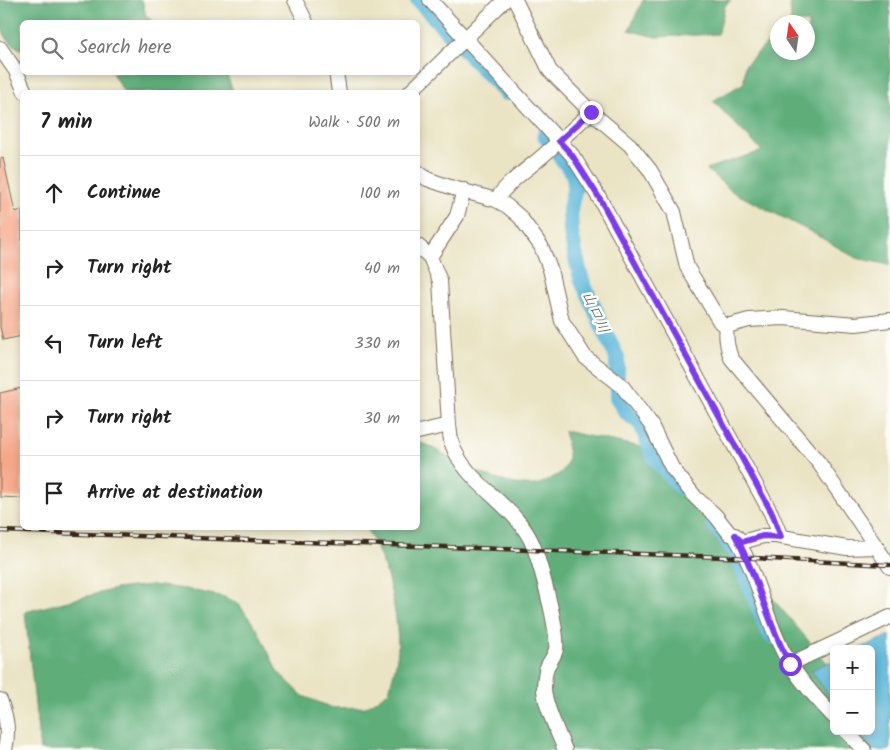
<!DOCTYPE html>
<html lang="en">
<head>
<meta charset="utf-8">
<style>
  body { margin:0; font-family:Kalam,"Klee One",sans-serif; background:#f2f2f2; color:#222 }
  .controls { position:absolute; right:15px; bottom:15px; display:grid; overflow:hidden; border-radius:8px; box-shadow:0 2px 8px #0003 }
  .controls button { width:45px; height:45px; display:grid; place-items:center; padding:0; border:0; border-bottom:1px solid #e0e0e0; background:#fff; color:#222; font:25px sans-serif }
  .compass { position:absolute; left:770px; top:15px; width:45px; height:45px; border-radius:50%; background:#fff; box-shadow:0 2px 8px #0003; rotate:347deg }
  .stop { position:absolute; width:15px; height:15px; margin:-11px; border:4px solid #7c3aed; border-radius:50%; background:#fff }
  .stop.end { background:#7c3aed; border-color:#fff; box-shadow:0 1px 5px #0008 }
  .list { margin:0; padding:0; list-style:none }
  h2 { display:flex; justify-content:space-between; align-items:center; height:65px; margin:0; padding:0 20px; font-size:21px }
  h2 small { font-size:16px; font-weight:400; color:#767676 }
  .list li { display:grid; grid-template-columns:32px 1fr auto; gap:15px; align-items:center; box-sizing:border-box; height:75px; padding:0 20px; border-top:1px solid #e0e0e0 }
  .list b { display:block; font-size:19px; white-space:nowrap }
  .list em { font-size:16px; font-style:normal; color:#767676 }
  .icon { flex:none; width:28px; height:28px; fill:none; stroke:currentColor; stroke-width:2; stroke-linecap:round; stroke-linejoin:round }
  .map { position:relative; flex:none; width:890px; height:750px; overflow:hidden }
  .search { position:absolute; background:#fff; box-shadow:0 2px 8px #0003; left:20px; top:20px; width:400px; height:55px; display:flex; align-items:center; gap:12px; box-sizing:border-box; padding:0 18px; border-radius:8px; color:#767676; font-size:19px }
  .panel { position:absolute; background:#fff; box-shadow:0 2px 8px #0003; left:20px; top:90px; width:400px; height:440px; border-radius:8px }
  .map>svg:first-child { display:block }
</style>
</head>
<body>
<div class="map">
<svg width="890" height="750" viewBox="0 0 890 750">
  <rect width="100%" height="100%" fill="#fdfcf7"/>
  <filter id="ink" filterUnits="userSpaceOnUse"><feTurbulence type="fractalNoise" baseFrequency=".02" numOctaves="2"/><feDisplacementMap in="SourceGraphic" scale="10" xChannelSelector="R" yChannelSelector="G"/><feConvolveMatrix kernelMatrix="1 2 1 2 8 2 1 2 1" color-interpolation-filters="sRGB"/></filter>
  <filter id="wash" filterUnits="userSpaceOnUse"><feTurbulence type="fractalNoise" baseFrequency=".0096" numOctaves="4" result="noise"/><feDisplacementMap in="SourceGraphic" scale="20" xChannelSelector="R" yChannelSelector="G"/><feGaussianBlur stdDeviation="1.12" result="paint"/><feColorMatrix in="noise" values="0 0 0 0 0 0 0 0 0 0 0 0 0 0 0 0 0 1.4 0 .05"/><feComposite in="paint" operator="in"/></filter>
  <g filter="url(#wash)">
    <rect width="100%" height="100%" fill="#eae4c5"/>
    <path fill="#5eae7a" stroke="#4c6c4c" d="M0 0H142L146 16 154 22H22V50C0 39 0 25 0 0Z
      M643 0H731L725 6 718 34 655 37 629 30Z
      M790 0H890V265L856 258 815 234 733 192 706 169 762 151 713 101 744 83 745 65 777 34 778 52H808V22H789L791 21Z
      M112 73H226L233 91 232 92H124Z
      M564 431 641 447 747 568 834 671V731H871L890 750H40L25 612 115 589 152 585 186 589 224 597 238 603 257 629 278 672 303 696 333 708 366 707 389 692C392 678 397 663 398 650 398 610 387 561 366 528H418V442C432 446 442 454 455 461 475 472 516 490 539 484 543 483 546 481 550 479 574 468 569 453 564 431Z"/>
    <path fill="#5db8da" stroke="#4c717c" d="M890 635V750H873L858 731H871V649H859Z
      M834 660V702L811 670Z"/>
    <g fill="none" stroke-linecap="round" stroke-linejoin="round">
      <path stroke="#5db8da" stroke-width="16" d="M418 0 506 93
        M545 135 574 175 575 186 570 209 571 232 576 258 582 281 617 358V398L627 413 641 424 654 457 680 487
        M713 523C745 558 751 596 771 636"/>
    </g>
    <g id="blocks">
      <path fill="#f6a789" d="M3 158 15 212 22 210V323L20 324 22 336 3 340 0 327V159Z
        M22 388V498L0 497V393Z"/>
    </g>
  </g>
  <g filter="url(#ink)">
    <use href="#blocks" fill-opacity="0" stroke="#786b58" stroke-width="1"/>
    <g fill="none" stroke-linecap="round" stroke-linejoin="round">
      <defs>
        <path id="minor" d="M295 0 306 22
          M430 0 572 155 600 199 771 513 781 537
          M515 0 550 71 591 112 630 145 650 170 674 212 687 267 720 322 727 326 749 320 783 318 856 324 890 320
          M0 48 16 71 25 92
          M336 72 339 92
          M410 92 505 0
          M418 172 427 179 453 188 496 200 507 206 520 217 541 246 550 269 562 321 585 357 622 386 651 425 672 468 696 498 715 515 730 534 735 535 742 542 763 536H776L847 548 877 547
          M496 200C509 180 530 168 547 152 562 139 576 126 591 112
          M418 246 430 257 440 281 449 425C450 431 450 438 452 444 466 485 517 505 533 545 540 563 559 631 556 649 555 656 548 663 546 670 545 675 544 683 544 689 545 707 558 732 565 750
          M430 257 457 216 464 190
          M727 326C725 338 727 347 731 358L819 463 890 567
          M418 432 449 425
          M735 536C755 569 763 608 779 643 791 671 813 695 834 717
          M790 664 890 617
          M0 700C7 718 9 731 5 750
          M846 731 864 750"/>
      </defs>
      <use href="#minor" stroke="#786b58" stroke-width="16"/>
      <use href="#minor" stroke="#fff" stroke-width="14"/>
      <defs>
        <path id="rail" d="M0 531 753 558 890 565"/>
      </defs>
      <use href="#rail" stroke="#3b2a1e" stroke-width="4.5"/>
      <use href="#rail" stroke="#fdfcf7" stroke-width="2.5" stroke-dasharray="8" stroke-linecap="butt"/>
    </g>
  </g>
  <g fill="none" stroke-linecap="round" stroke-linejoin="round" filter="url(#ink)">
    <path stroke="#7c3aed" stroke-width="6" d="M591 112 559 141 572 155 600 199 772 513 781 537 763 536 742 542 735 535C758 576 767 623 790 664"/>
  </g>
  <g text-anchor="middle" stroke-width="5" stroke-linejoin="round" paint-order="stroke">
    <g font-size="15" font-style="italic" fill="#475c60" stroke="#fdfcf7">
      <text transform="translate(596 312) rotate(66)" y="5">山口川</text>
    </g>
  </g>
</svg>
<div class="controls">
<button>+</button>
<button>−</button>
</div>
<svg class="compass" viewBox="-18 -18 36 36"><path d="M0-13l5 13h-10z" fill="#e53935"/><path d="M0 13l5-13h-10z" fill="#767676"/></svg>
<div class="stop" style="left:790px;top:664px"></div>
<div class="stop end" style="left:591px;top:112px"></div>
<div class="search"><svg class="icon" aria-label="search" viewBox="0 0 24 24"><circle cx="10" cy="10" r="6"/><path d="M15 15l6 6"/></svg>Search here</div>
<section class="panel">
<h2>7 min<small>Walk · 500 m</small></h2>
<ul class="list">
<li><svg class="icon" aria-label="ahead" viewBox="0 0 24 24"><path d="M12 20V5M6 11l6-6 6 6"/></svg><div><b>Continue</b></div><em>100 m</em></li>
<li><svg class="icon" aria-label="right" viewBox="0 0 24 24"><path d="M7 20v-9h11M14 6l5 5-5 5"/></svg><div><b>Turn right</b></div><em>40 m</em></li>
<li><svg class="icon" aria-label="left" viewBox="0 0 24 24"><path d="M17 20v-9H6M10 6l-5 5 5 5"/></svg><div><b>Turn left</b></div><em>330 m</em></li>
<li><svg class="icon" aria-label="right" viewBox="0 0 24 24"><path d="M7 20v-9h11M14 6l5 5-5 5"/></svg><div><b>Turn right</b></div><em>30 m</em></li>
<li><svg class="icon" aria-label="arrive" viewBox="0 0 24 24"><path d="M6 21V4h12l-3 4 3 4H6"/></svg><div><b>Arrive at destination</b></div></li>
</ul>
</section>
</div>
</body>
</html>
